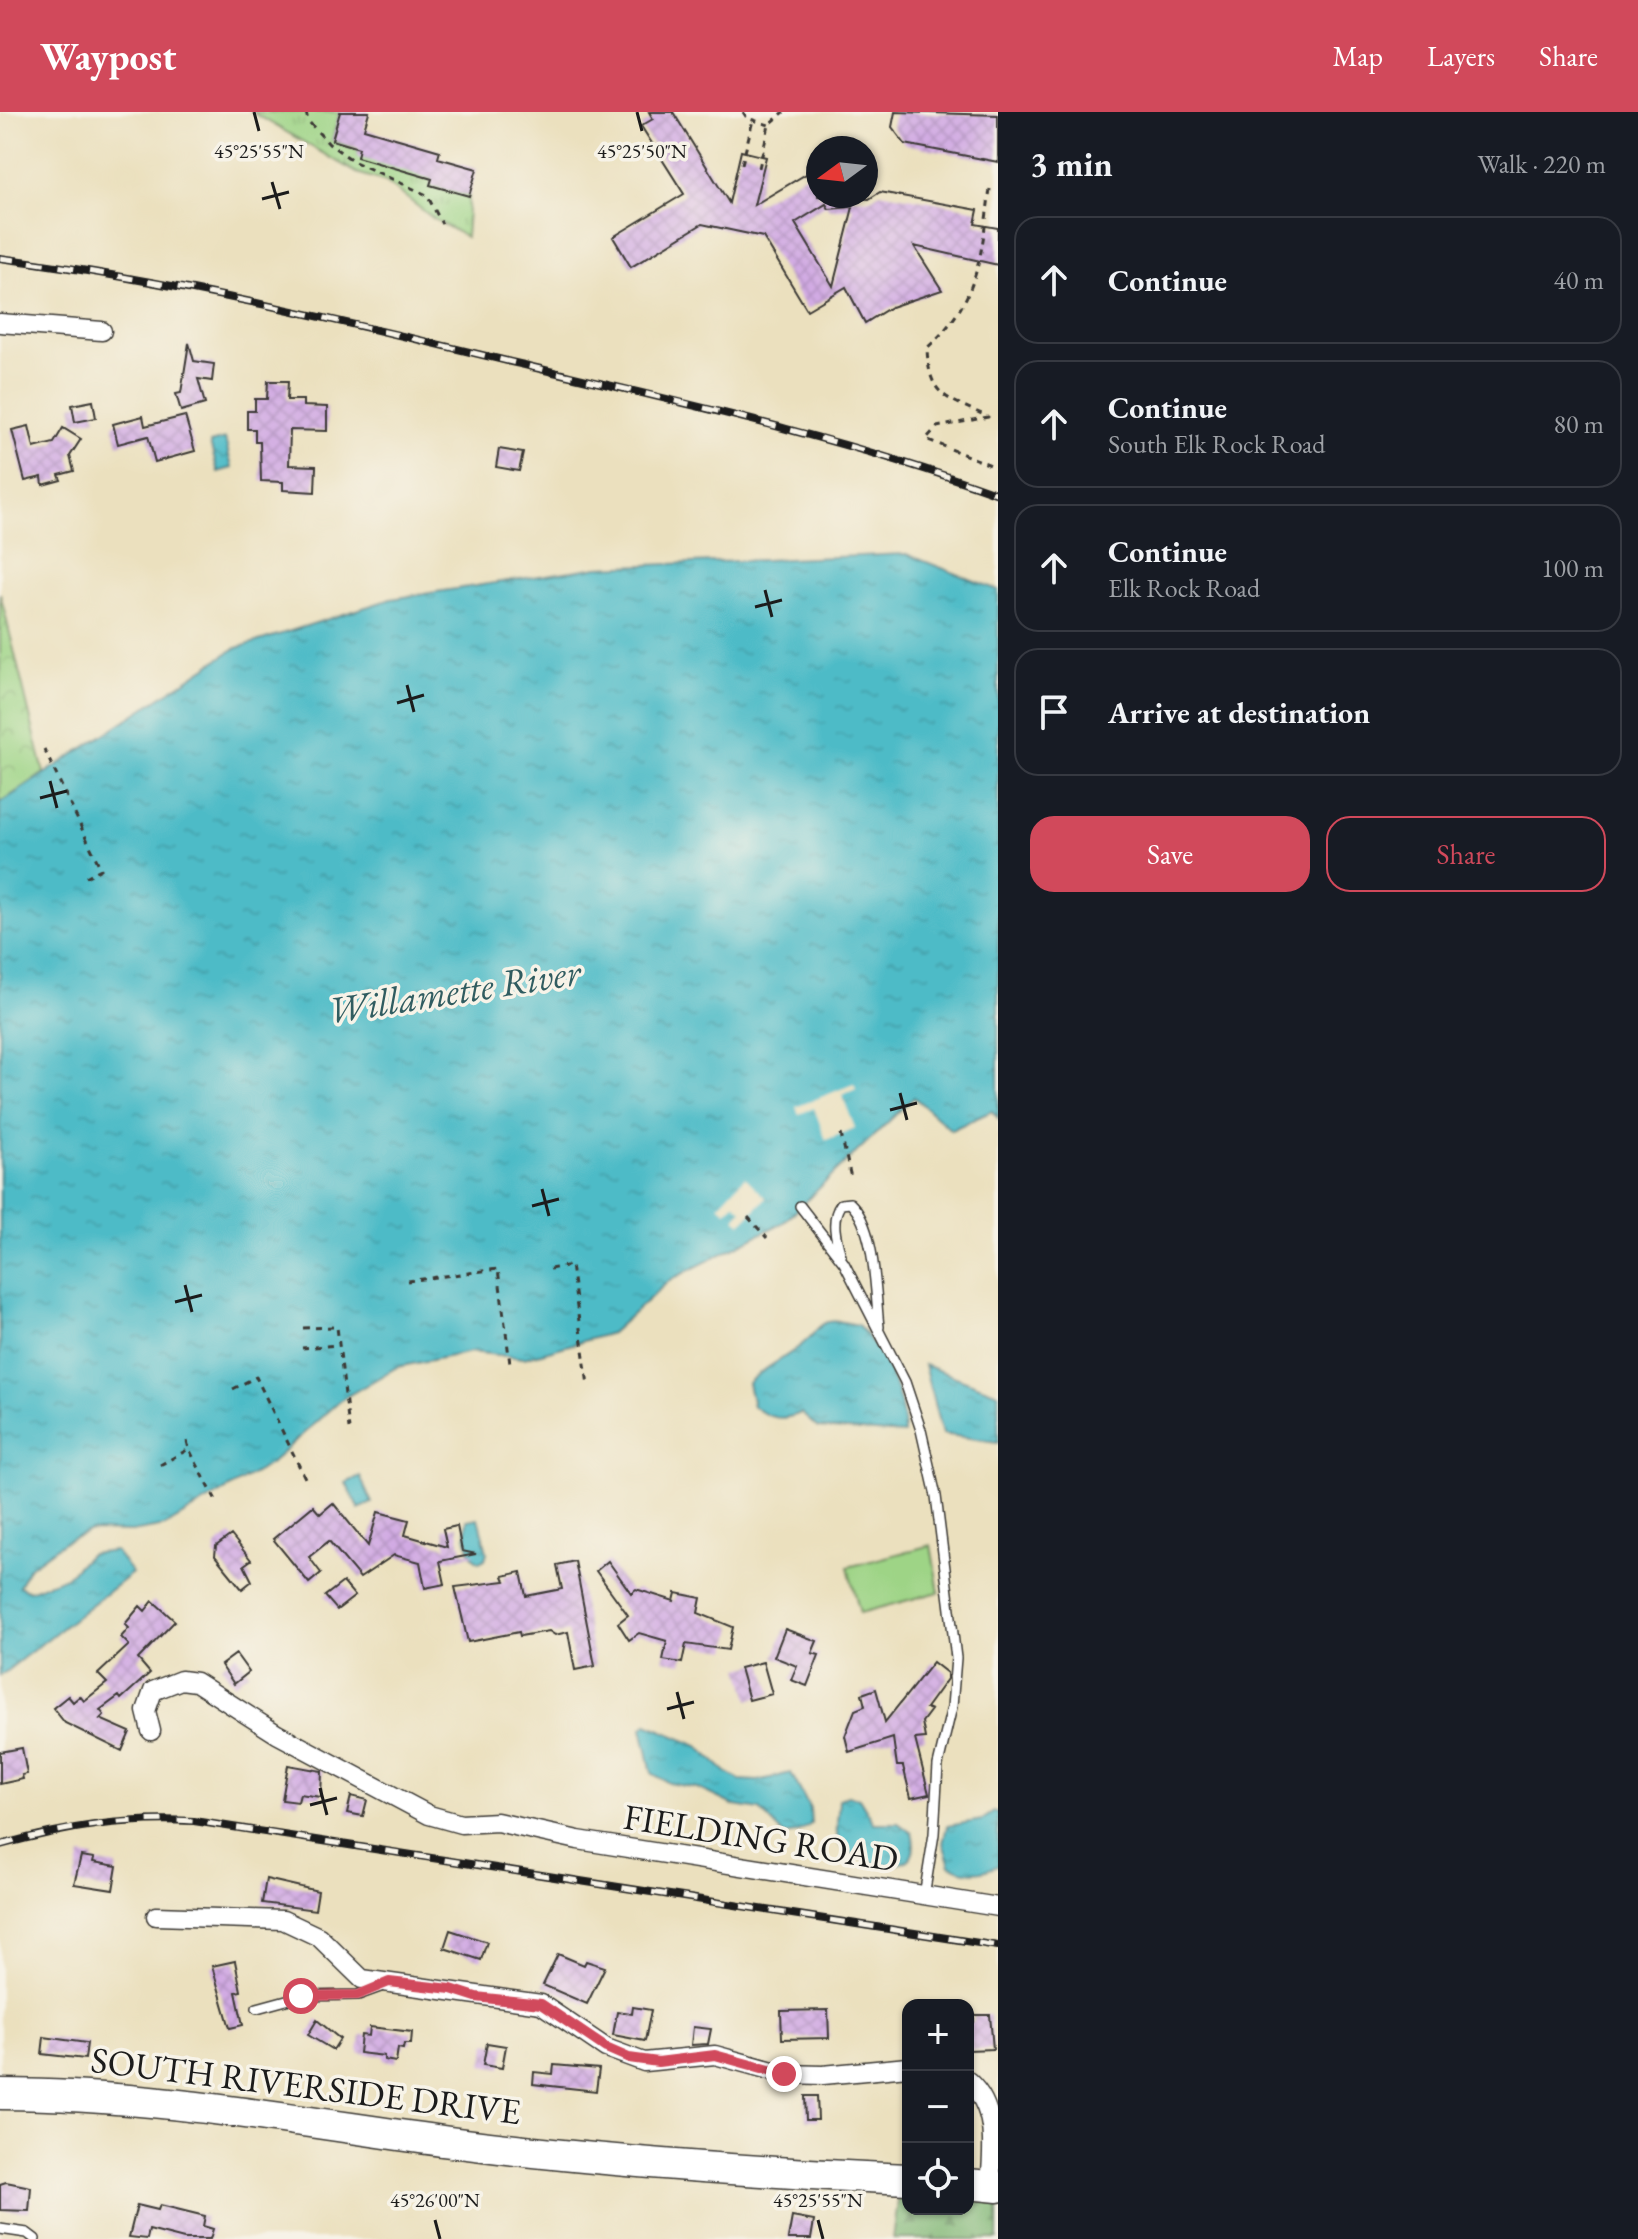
<!DOCTYPE html>
<html lang="en">
<head>
<meta charset="utf-8">
<style>
  body { margin:0; font-family:"EB Garamond",serif; background:#242831; color:#f1f3f6 }
  .controls { position:absolute; right:24px; bottom:24px; display:grid; overflow:hidden; border-radius:16px; box-shadow:0 2px 6px #0004 }
  .controls button { width:72px; height:72px; display:grid; place-items:center; padding:0; border:0; border-bottom:2px solid #363941; background:#171b24; color:#f1f3f6; font:40px sans-serif }
  .compass { position:absolute; left:806px; top:24px; width:72px; height:72px; border-radius:50%; background:#171b24; box-shadow:0 2px 6px #0004; rotate:255deg }
  .stop { position:absolute; width:24px; height:24px; margin:-18px; border:6px solid #d1495b; border-radius:50%; background:#fff }
  .stop.end { background:#d1495b; border-color:#fff; box-shadow:0 2px 8px #0008 }
  .list { margin:0; padding:0; list-style:none }
  h2 { display:flex; justify-content:space-between; align-items:center; height:104px; margin:0; padding:0 32px; font-size:34px }
  h2 small { font-size:26px; font-weight:400; color:#9ea1a6 }
  .list li { display:grid; grid-template-columns:52px 1fr auto; gap:24px; align-items:center; box-sizing:border-box; height:128px; margin:0 16px 16px; padding:0 16px; border:2px solid #363941; border-radius:24px }
  .list b { display:block; font-size:30px; white-space:nowrap }
  .list p { margin:0; font-size:26px; white-space:nowrap; color:#9ea1a6 }
  .list em { font-size:26px; font-style:normal; color:#9ea1a6 }
  .actions { display:flex; gap:16px; padding:24px 32px }
  .actions a { flex:1; padding:18px 0; border:2px solid #d1495b; border-radius:24px; text-align:center; font-size:28px; color:#d1495b }
  .actions .main { background:#d1495b; color:#fff }
  .icon { flex:none; width:44px; height:44px; fill:none; stroke:currentColor; stroke-width:2; stroke-linecap:round; stroke-linejoin:round }
  .map { position:relative; flex:none; width:998px; height:2127px; overflow:hidden }
  header { display:flex; align-items:center; gap:48px; box-sizing:border-box; height:112px; padding:0 40px; background:#d1495b; color:#fff }
  header strong { font-size:38px }
  nav { display:flex; gap:44px; margin-inline-start:auto; font-size:28px }
  main { display:flex }
  aside { flex:1; background:#171b24 }
  .map>svg:first-child { display:block }
</style>
</head>
<body>
<header>
<strong>Waypost</strong>
<nav><a>Map</a><a>Layers</a><a>Share</a></nav>
</header>
<main>
<div class="map">
<svg width="998" height="2127" viewBox="0 0 998 2127">
  <defs>
    <pattern id="grass-tufts" width="24" height="20" patternUnits="userSpaceOnUse" patternTransform="scale(2)"><rect width="24" height="20" fill="#9ed486"/><path d="M3 7l-1-3M5 7V3M7 7l1-3M15 17l-1-3M17 17v-4M19 17l1-3" fill="none" stroke="#88b573"/></pattern>
    <pattern id="forest-firs" width="22" height="20" patternUnits="userSpaceOnUse" patternTransform="scale(2)"><rect width="22" height="20" fill="#7eb673"/><path d="M5 1l3.5 6h-7zM16 11l3.5 6h-7z" fill="#66935e"/></pattern>
    <pattern id="park-crowns" width="20" height="18" patternUnits="userSpaceOnUse" patternTransform="scale(2)"><rect width="20" height="18" fill="#9ed486"/><path d="M2 6a3 3 0 1 1 6 0M12 15a3 3 0 1 1 6 0" fill="none" stroke="#88b573"/></pattern>
    <pattern id="water-ripples" width="26" height="14" patternUnits="userSpaceOnUse" patternTransform="scale(2)"><rect width="26" height="14" fill="#4ebbc7"/><path d="M2 4q2-2 4 0t4 0M15 11q2-2 4 0t4 0" fill="none" stroke="#44a0aa"/></pattern>
    <pattern id="building-cross-hatch" width="8" height="8" patternUnits="userSpaceOnUse" patternTransform="scale(2)"><rect width="8" height="8" fill="#d1aae3"/><path d="M0 0l8 8M0 8l8-8" fill="none" stroke="#b392c2"/></pattern>
  </defs>
  <rect width="100%" height="100%" fill="#f7f3e8"/>
  <filter id="ink" filterUnits="userSpaceOnUse"><feTurbulence type="fractalNoise" baseFrequency=".0125" numOctaves="2"/><feDisplacementMap in="SourceGraphic" scale="16" xChannelSelector="R" yChannelSelector="G"/><feConvolveMatrix kernelMatrix="1 2 1 2 8 2 1 2 1" color-interpolation-filters="sRGB"/></filter>
  <filter id="wash" filterUnits="userSpaceOnUse"><feTurbulence type="fractalNoise" baseFrequency=".006" numOctaves="4" result="noise"/><feDisplacementMap in="SourceGraphic" scale="32" xChannelSelector="R" yChannelSelector="G"/><feGaussianBlur stdDeviation="1.8" result="paint"/><feColorMatrix in="noise" values="0 0 0 0 0 0 0 0 0 0 0 0 0 0 0 0 0 1.4 0 .05"/><feComposite in="paint" operator="in"/></filter>
  <g filter="url(#wash)">
    <rect width="100%" height="100%" fill="#ebe0be"/>
    <path fill="url(#grass-tufts)" stroke="#5d7851" stroke-width="2" d="M252 0H340L332 28 432 67 431 73 469 84 466 125 434 107 386 70 357 61Z"/>
    <path fill="url(#forest-firs)" stroke="#4d6948" stroke-width="2" d="M899 2080H908V2097H968V2083L998 2088V2127H893Z"/>
    <path fill="url(#park-crowns)" stroke="#5d7851" stroke-width="2" d="M0 481 44 661 0 691Z"/>
    <path fill="#9ed486" stroke="#5d7851" stroke-width="2" d="M931 1433 939 1480 860 1501 848 1455Z"/>
    <path fill="url(#water-ripples)" stroke="#356c72" stroke-width="2" d="M225 327 232 356 218 360 210 331Z
      M906 442 998 478V1006L992 999 951 1018 914 985 784 1110 670 1168 611 1221 524 1246 471 1240 397 1255 339 1289 270 1352 165 1414 132 1420 91 1419 64 1430 28 1456 19 1474 29 1479 66 1465 90 1442 115 1439 132 1461 0 1564V691L234 537 391 487 598 455Z
      M838 1209 858 1213C885 1245 904 1280 904 1322L818 1316 801 1301C782 1309 769 1307 753 1294L748 1271C765 1254 789 1245 806 1229 812 1224 818 1214 825 1211 829 1209 833 1210 838 1209Z
      M924 1253 998 1281V1330L942 1322Z
      M360 1364 372 1391 359 1397 346 1371Z
      M478 1406 487 1440 485 1447 479 1450C466 1442 465 1422 467 1408Z
      M647 1612 698 1634 726 1660 740 1668 758 1669 791 1661 810 1697 811 1712 797 1721 784 1723 760 1698 735 1694 697 1676 669 1671 652 1661 642 1616Z
      M848 1684 859 1686 874 1711H898L912 1721C927 1775 846 1746 839 1731 834 1721 839 1699 839 1687Z
      M994 1700H998V1753C983 1762 965 1762 950 1753L943 1731 947 1714 982 1708Z"/>
    <path fill="#ebe0be" d="M854 972 856 977 842 983 855 1016 826 1028 814 996 799 1002 796 995Z
      M745 1065 766 1086 741 1112 735 1106 742 1098 735 1091 726 1099 719 1093Z"/>
    <g id="blocks">
      <path fill="url(#building-cross-hatch)" fill-rule="evenodd" d="M340 0H369L364 17 440 39 438 46 477 57 469 84 430 73 432 67 357 45 359 36 332 28Z
        M649 0H673L729 91 741 39 766 45 754 93 818 55V84L869 87 880 80 978 98 975 112 998 116V153L914 134 942 178 891 195 865 211 846 175 807 198 763 125 702 112 631 155 613 125 684 82 641 14 653 7ZM826 92 829 97 853 95 833 174 795 111Z
        M895 0 998 3V50L905 32 892 15Z
        M189 231 194 249 214 252 212 269 198 267 205 292 181 299 176 282 181 281Z
        M268 269H288L287 288H303V294L327 295V319L290 318 289 353 316 354 315 380 283 378V370L261 369 260 330H255V317H247V299H255V287H267Z
        M93 289 96 306 75 310 72 293Z
        M143 304 145 314 185 304 195 339 155 350 148 324 118 332 113 312Z
        M29 314 34 336 54 331 63 316 81 327 70 344 74 359 59 363 61 368 43 373 42 365 25 369 12 318Z
        M499 337 523 341 519 359 496 355Z
        M333 1391 368 1434 378 1400 409 1408 405 1423 447 1435 443 1417 457 1414 462 1439 476 1442 440 1449 445 1472 425 1476 420 1450 394 1443 360 1466 329 1429 309 1445 321 1461 309 1471 273 1427 313 1394 320 1402Z
        M231 1423 251 1448 244 1453 252 1469 242 1477 215 1444 216 1434Z
        M575 1449 595 1554 575 1558 568 1520 555 1523 549 1519 520 1524 519 1520 468 1530 455 1475 505 1469 503 1464 521 1460 526 1484 562 1477 557 1453Z
        M608 1449 631 1481 636 1477 674 1489 676 1481 701 1486 698 1501 733 1515 728 1538 686 1532 682 1551 663 1548 667 1529 639 1521 629 1528 618 1511 628 1503 596 1459Z
        M343 1470 355 1484 337 1498 325 1484Z
        M153 1489 175 1509 138 1547 150 1561 121 1587 119 1584 100 1598 104 1603 100 1607 130 1620 122 1639 65 1611 53 1596 68 1584 73 1590 80 1584 84 1589 107 1571 98 1562 129 1533 121 1525 129 1516 125 1512 140 1494 145 1499Z
        M785 1517 817 1529 812 1541 819 1543 807 1574 791 1568 797 1554 774 1545Z
        M236 1542 249 1560 234 1572 221 1553Z
        M763 1550 772 1582 749 1588 740 1556Z
        M933 1550 947 1561V1567L926 1596 931 1598 922 1610 925 1626 915 1627 929 1682 911 1686 903 1654H897L893 1626 849 1640 845 1624 855 1598 865 1594 862 1582 876 1577 885 1610Z
        M22 1636 27 1662 22 1663 23 1667 0 1672V1640Z
        M288 1653 322 1659 321 1685 300 1682 298 1690 282 1688Z
        M351 1684 367 1688 363 1704 347 1701Z
        M81 1744 94 1746 93 1750 117 1754 113 1778 74 1772Z
        M266 1767 318 1779 315 1798 262 1791Z
        M450 1818 487 1830 481 1848 444 1836Z
        M558 1842 584 1853 586 1849 605 1855 587 1892 543 1873Z
        M235 1849 241 1879 236 1880 243 1913 230 1916 212 1854Z
        M633 1895 651 1898 645 1929 613 1923 617 1900 632 1902Z
        M828 1898 829 1926 782 1927 781 1899Z
        M974 1903H990L993 1937 968 1938V1910H974Z
        M317 1908 340 1927 333 1938 308 1923Z
        M370 1915 412 1920 411 1932H404L403 1937 398 1936 396 1950 384 1948V1944L359 1941 361 1923 369 1924Z
        M693 1915 711 1917 708 1932 691 1933Z
        M44 1925 87 1931 85 1947 42 1942Z
        M487 1931 506 1934 502 1956 483 1953Z
        M554 1953 599 1957 596 1979 533 1972 534 1960 553 1962Z
        M805 1984H817L818 2008H806Z
        M6 2070 31 2075 29 2099 0 2098V2072Z
        M137 2093 158 2098 160 2093 205 2104 203 2114 213 2117 210 2127H184L149 2118 147 2127 129 2125Z
        M792 2105 814 2109 811 2127H788Z"/>
    </g>
  </g>
  <g filter="url(#ink)">
    <use href="#blocks" fill-opacity="0" stroke="#3b3934" stroke-width="2"/>
    <g fill="none" stroke-linecap="round" stroke-linejoin="round">
      <defs>
        <path id="lane" d="M800 1094 844 1151 905 1270 921 1318 936 1384 956 1546 952 1595 938 1653 934 1722 924 1784
          M841 1144C836 1127 830 1107 841 1092L850 1091C876 1115 875 1180 879 1215
          M257 1896 301 1884 358 1883 383 1874
          M0 2117 27 2121 35 2127"/>
        <path id="street" d="M0 211 102 219
          M151 1619 146 1599 153 1579 181 1568 196 1570 277 1622 429 1703 461 1712 497 1710 578 1728 998 1795
          M156 1804 283 1808 319 1825 362 1867 541 1892 606 1936 644 1950 715 1943 784 1962 823 1963 908 1955
          M968 1969C998 1996 993 2037 990 2074"/>
        <path id="primary" d="M0 1982C151 1982 301 2010 450 2030 603 2050 755 2060 908 2067
          M968 2072 998 2075"/>
      </defs>
      <use href="#lane" stroke="#3b3934" stroke-width="12"/>
      <use href="#street" stroke="#3b3934" stroke-width="21"/>
      <use href="#primary" stroke="#3b3934" stroke-width="33"/>
      <path stroke="#3b3934" stroke-width="3" stroke-dasharray="6 6" stroke-linecap="butt" d="M306 0 308 9 329 32 355 50 427 83 442 112
        M743 0 747 6 769 13
        M742 52 753 8
        M759 56 769 13 784 0
        M990 77C981 143 980 188 927 236 929 287 947 285 988 305L937 315 926 327 998 356
        M44 637 101 757 82 767
        M841 1022 851 1066
        M748 1105 767 1126
        M550 1157 571 1153 588 1273
        M407 1169 498 1157 510 1252
        M303 1216 337 1215 349 1317
        M302 1236 338 1233
        M233 1277 256 1265 306 1368
        M187 1329 189 1337
        M160 1353 189 1337 218 1392"/>
      <use href="#lane" stroke="#fff" stroke-width="9"/>
      <use href="#street" stroke="#fff" stroke-width="18"/>
      <use href="#primary" stroke="#fff" stroke-width="30"/>
      <defs>
        <path id="rail" d="M0 146C182 170 354 212 532 255 689 292 846 327 998 382
          M0 1733C66 1715 126 1705 194 1709L998 1834"/>
      </defs>
      <use href="#rail" stroke="#1c1c1c" stroke-width="8"/>
      <use href="#rail" stroke="#f7f3e8" stroke-width="5" stroke-dasharray="15" stroke-linecap="butt"/>
    </g>
  </g>
  <g fill="none" stroke-linecap="round" stroke-linejoin="round" filter="url(#ink)">
    <path stroke="#d1495b" stroke-width="10" d="M301 1884 358 1883 389 1870 451 1877 476 1885 541 1892 606 1936 629 1946 658 1950 715 1943 784 1962"/>
  </g>
  <path fill="none" stroke="#1c1c1c" stroke-width="3" d="M254 0 259 19M637 0 642 19M272 70 280 97M262 87 289 80M765 478 772 505M755 495 782 488M407 573 414 600M397 591 424 583M50 669 57 696M40 686 67 679M900 981 907 1008M890 998 917 991M542 1077 549 1104M532 1094 559 1087M185 1173 192 1200M175 1190 202 1183M677 1580 684 1607M667 1597 694 1590M320 1676 327 1703M310 1693 337 1686M435 2108 440 2127M818 2108 823 2127"/>
  <g text-anchor="middle" stroke-width="7" stroke-linejoin="round" paint-order="stroke">
    <g font-size="36" fill="#1c1c1c" stroke="#f7f3e8">
      <text transform="translate(761 1725) rotate(9)" y="13">FIELDING ROAD</text>
      <text transform="translate(306 1973) rotate(7)" y="13">SOUTH RIVERSIDE DRIVE</text>
    </g>
    <g font-size="38" font-style="italic" fill="#305c60" stroke="#f7f3e8">
      <text transform="translate(454 879) rotate(-9)" y="13">Willamette River</text>
    </g>
  </g>
  <g font-size="20" text-anchor="middle" fill="#1c1c1c" stroke="#f7f3e8" stroke-width="7" stroke-linejoin="round" paint-order="stroke">
    <text x="259" y="46">45°25'55"N</text>
    <text x="642" y="46">45°25'50"N</text>
    <text x="435" y="2095">45°26'00"N</text>
    <text x="818" y="2095">45°25'55"N</text>
  </g>
</svg>
<div class="controls">
<button>+</button>
<button>−</button>
<button><svg class="icon" aria-label="locate" viewBox="0 0 24 24"><circle cx="12" cy="12" r="6"/><path d="M12 2v4M12 18v4M2 12h4M18 12h4"/></svg></button>
</div>
<svg class="compass" viewBox="-18 -18 36 36"><path d="M0-13l5 13h-10z" fill="#e53935"/><path d="M0 13l5-13h-10z" fill="#9ea1a6"/></svg>
<div class="stop" style="left:301px;top:1884px"></div>
<div class="stop end" style="left:784px;top:1962px"></div>
</div>
<aside>
<h2>3 min<small>Walk · 220 m</small></h2>
<ul class="list">
<li><svg class="icon" aria-label="ahead" viewBox="0 0 24 24"><path d="M12 20V5M6 11l6-6 6 6"/></svg><div><b>Continue</b></div><em>40 m</em></li>
<li><svg class="icon" aria-label="ahead" viewBox="0 0 24 24"><path d="M12 20V5M6 11l6-6 6 6"/></svg><div><b>Continue</b><p>South Elk Rock Road</p></div><em>80 m</em></li>
<li><svg class="icon" aria-label="ahead" viewBox="0 0 24 24"><path d="M12 20V5M6 11l6-6 6 6"/></svg><div><b>Continue</b><p>Elk Rock Road</p></div><em>100 m</em></li>
<li><svg class="icon" aria-label="arrive" viewBox="0 0 24 24"><path d="M6 21V4h12l-3 4 3 4H6"/></svg><div><b>Arrive at destination</b></div></li>
</ul>
<div class="actions"><a class="main">Save</a><a>Share</a></div>
</aside>
</main>
</body>
</html>
